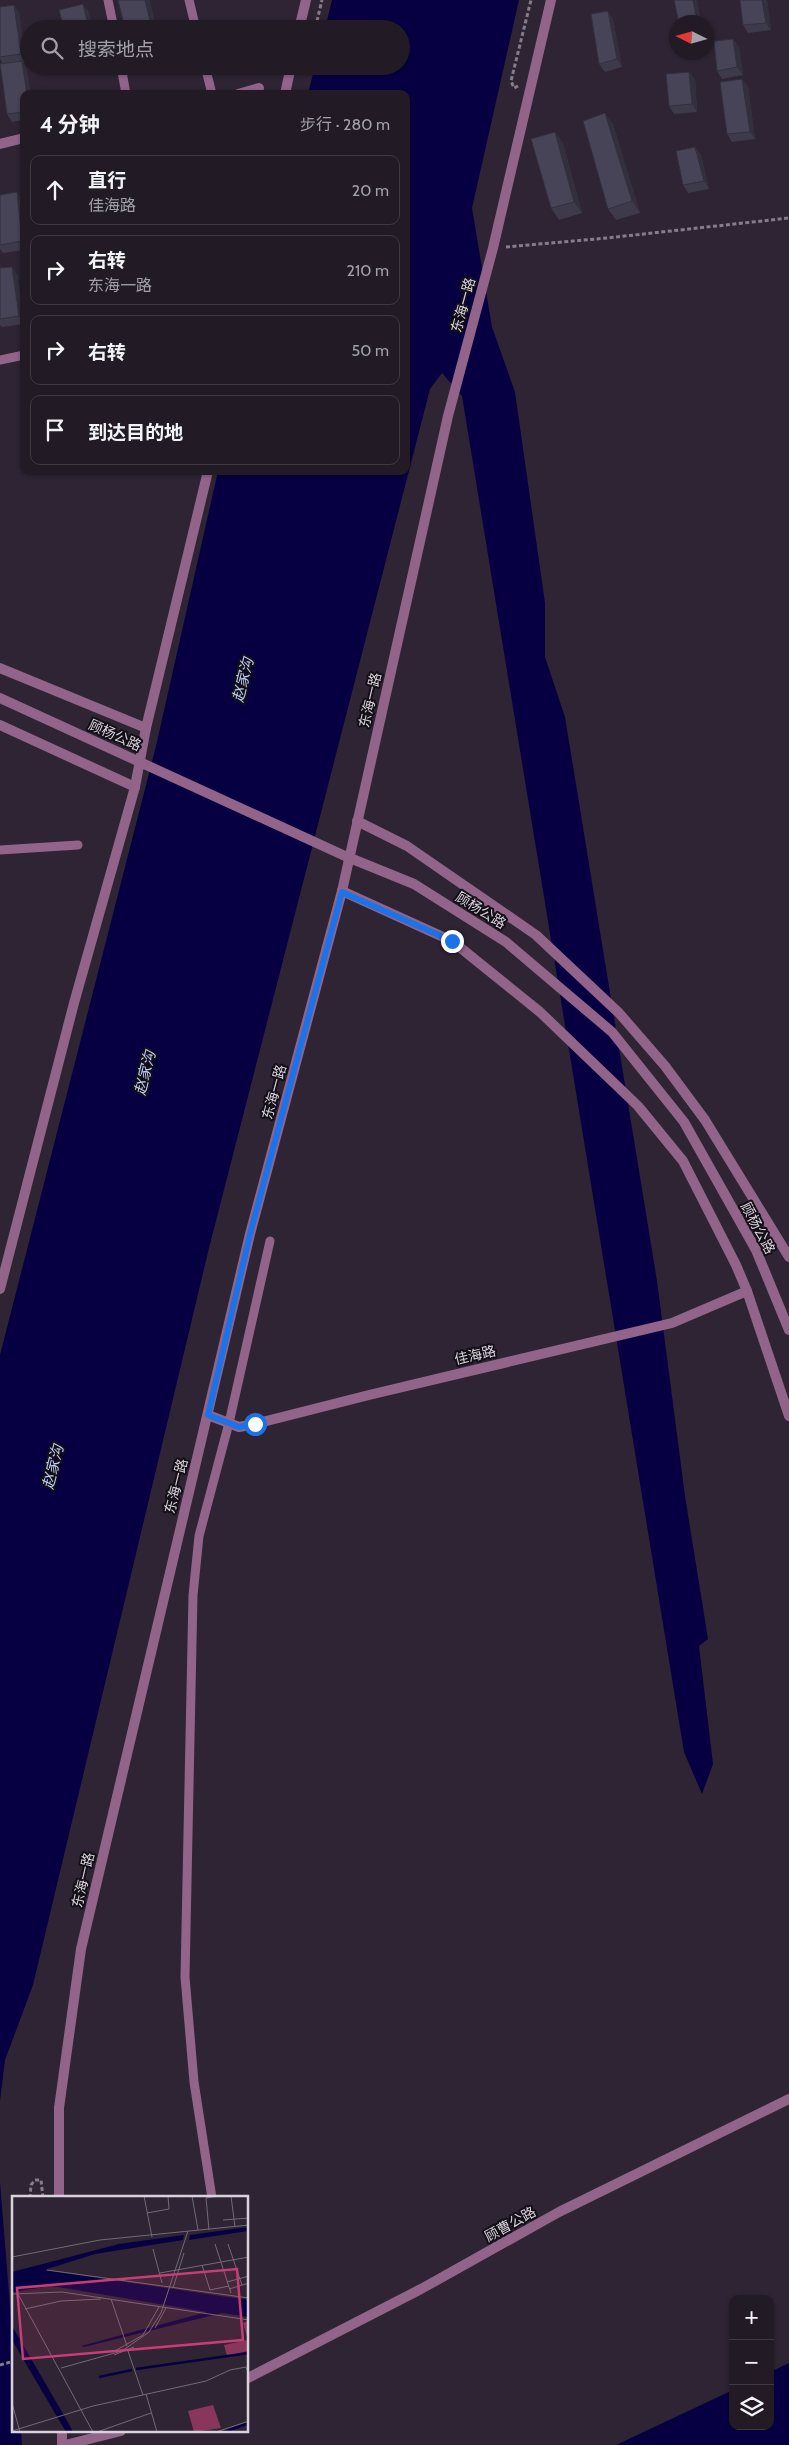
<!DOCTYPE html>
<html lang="zh">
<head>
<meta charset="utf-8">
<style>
  body { margin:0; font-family:Cabin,"Noto Sans SC",sans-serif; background:#2a242e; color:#f1f3f6 }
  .controls { position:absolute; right:15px; bottom:15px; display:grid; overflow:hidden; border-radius:10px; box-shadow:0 1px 4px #0004 }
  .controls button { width:45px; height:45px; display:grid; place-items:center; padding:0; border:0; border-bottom:1px solid #3f3943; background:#221b26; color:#f1f3f6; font:25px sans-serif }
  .compass { position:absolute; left:669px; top:15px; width:45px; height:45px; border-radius:50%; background:#221b26; box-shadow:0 1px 4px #0004; rotate:275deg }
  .stop { position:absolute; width:15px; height:15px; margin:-11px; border:4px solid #1a73e8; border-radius:50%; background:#fff }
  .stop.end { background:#1a73e8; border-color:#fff; box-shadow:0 1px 5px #0008 }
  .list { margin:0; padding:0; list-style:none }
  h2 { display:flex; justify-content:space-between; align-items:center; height:65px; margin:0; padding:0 20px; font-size:21px }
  h2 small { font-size:16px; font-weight:400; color:#a2a1a7 }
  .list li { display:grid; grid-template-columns:32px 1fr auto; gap:15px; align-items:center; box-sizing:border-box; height:70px; margin:0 10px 10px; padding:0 10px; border:1px solid #3f3943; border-radius:10px }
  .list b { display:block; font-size:19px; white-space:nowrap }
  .list p { margin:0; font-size:16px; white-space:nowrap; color:#a2a1a7 }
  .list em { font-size:16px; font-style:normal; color:#a2a1a7 }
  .icon { flex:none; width:28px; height:28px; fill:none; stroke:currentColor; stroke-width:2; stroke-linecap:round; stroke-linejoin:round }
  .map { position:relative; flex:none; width:789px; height:2445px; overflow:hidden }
  .search { position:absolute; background:#221b26; box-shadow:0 1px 4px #0004; left:20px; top:20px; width:390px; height:55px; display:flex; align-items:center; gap:12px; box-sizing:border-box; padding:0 18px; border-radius:28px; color:#a2a1a7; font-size:19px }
  .panel { position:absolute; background:#221b26; box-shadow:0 1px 4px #0004; left:20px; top:90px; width:390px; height:385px; border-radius:10px }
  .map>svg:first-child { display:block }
</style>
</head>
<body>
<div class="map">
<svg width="789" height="2445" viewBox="0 0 789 2445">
  <rect width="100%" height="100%" fill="#2e2433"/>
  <path fill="#060042" d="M332 0H519L472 208 492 327 515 392 545 603V657L565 717 657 1281 685 1496 708 1639 699 1646 713 1764 702 1794 684 1752 462 396 442 373 430 389 209 1248 33 1985 5 2060 0 2101V1355L156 746 218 471H406V94H308L315 66H401V29H325Z
    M0 2182 14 2356V2431H21L22 2445H0Z
    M789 2363V2445H616L733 2390V2426H770V2372Z"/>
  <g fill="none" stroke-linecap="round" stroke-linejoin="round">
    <path stroke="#867d8a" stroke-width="3" stroke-dasharray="4 2.5" stroke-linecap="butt" d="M317 21 322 0
      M518 86 514 88 511 81 531 0
      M506 247 607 238 789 218
      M30 2198 31 2185 35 2180H41L43 2198
      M0 2365 14 2361"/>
    <path stroke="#93648a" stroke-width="9" d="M108 0 114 29
      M189 0 196 29
      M121 66 126 94
      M205 66 212 94
      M0 360 24 355
      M0 850 78 845
      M212 2198 194 2082 185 1977 193 1595 199 1536 229 1423 270 1241"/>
    <path stroke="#93648a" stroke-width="10" d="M299 29 306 0
      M238 94 259 88
      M285 94 291 66
      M0 144 24 138
      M0 1289 74 1003 135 787 146 728 208 471
      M208 1415 239 1427 255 1424 369 1395 672 1323 747 1291
      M59 2198V2108L81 1949 250 1234 342 891 448 416 493 248 551 0
      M248 2378 421 2289 559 2212 789 2099
      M62 2431V2445
      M65 2445 121 2431"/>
    <path stroke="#93648a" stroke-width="10" d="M0 668 146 728
      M0 698 345 856 414 884 506 942 612 1032 684 1122 756 1250 789 1330
      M0 725 135 787
      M357 821 407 846 536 935 619 1013 665 1066 705 1120 789 1257
      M342 891 452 941 540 1012 638 1106 683 1161 736 1265 747 1291 789 1416"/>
  </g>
  <path fill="#3d3a4b" d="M674 0H697L701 22H680L678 19Z
    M740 0H767L771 30 748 33 743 25Z
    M0 7 19 12 26 62 23 63 27 69 24 94V120L12 122 7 114 3 64 0 59Z
    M613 19 622 67 605 72 599 64Z
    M733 39 739 47 743 75 722 79 717 71Z
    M689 72 695 79 697 112 674 114 669 106Z
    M748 86 755 139 732 142 727 134Z
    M613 124 640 213 616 220 608 209Z
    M555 132 563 143 582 213 559 220 551 208Z
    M701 155 709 189 688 193 683 185Z
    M0 195 22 200 24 214V250L3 253 0 249Z
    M0 268 17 274 24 324 2 327 0 325Z"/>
  <path fill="#32303d" d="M145 0H150L157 29H152Z
    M693 0H697L701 22 696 16Z
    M762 0H767L771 30 766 23Z
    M83 4 89 12 93 29H89Z
    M14 5 19 12 26 62 21 54Z
    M608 11 613 19 622 67 617 59Z
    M733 39 739 47 743 75 737 67Z
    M22 61 27 69 31 94H27Z
    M689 72 695 79 697 112 692 104Z
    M742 79 748 86 755 139 750 132Z
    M605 113 613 124 640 213 632 201Z
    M555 132 563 143 582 213 574 202Z
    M695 147 701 155 709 189 704 181Z
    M17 192 22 200 24 214V244L22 241Z
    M12 267 17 274 24 324 19 316Z"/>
  <path fill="#474457" stroke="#32303d" d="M118 0H145L152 29H125Z
    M674 0H693L696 16 678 19Z
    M740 0H762L766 23 743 25Z
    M83 4 89 29H64L59 10Z
    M14 5 21 54 0 57V7Z
    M608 11 617 59 599 64 591 14Z
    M733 39 737 67 717 71 714 41Z
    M22 61 27 94H24V112L7 114 0 64Z
    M689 72 692 104 669 106 666 74Z
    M742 79 750 132 727 134 720 82Z
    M605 113 632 201 608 209 583 121Z
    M555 132 574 202 551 208 531 139Z
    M695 147 704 181 683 185 676 151Z
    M17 192 22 241 0 245V195Z
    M12 267 19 316 0 319V268Z"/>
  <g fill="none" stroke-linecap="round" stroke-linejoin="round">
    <path stroke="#1a73e8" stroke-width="6" d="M255 1424 239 1427 208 1415 250 1234 342 892 452 941"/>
  </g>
  <g text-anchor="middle" stroke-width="4" stroke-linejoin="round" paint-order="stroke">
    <g font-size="14" fill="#d9d2dd" stroke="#130f16">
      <text transform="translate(463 305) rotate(-75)" y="5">东海一路</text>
      <text transform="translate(370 700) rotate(-77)" y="5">东海一路</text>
      <text transform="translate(115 735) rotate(24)" y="5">顾杨公路</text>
      <text transform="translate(481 910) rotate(32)" y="5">顾杨公路</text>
      <text transform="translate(274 1092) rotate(-75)" y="5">东海一路</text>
      <text transform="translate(758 1228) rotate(62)" y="5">顾杨公路</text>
      <text transform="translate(475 1355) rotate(-13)" y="5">佳海路</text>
      <text transform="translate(176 1486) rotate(-76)" y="5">东海一路</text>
      <text transform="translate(83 1880) rotate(-77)" y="5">东海一路</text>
      <text transform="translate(510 2224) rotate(-29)" y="5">顾曹公路</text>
    </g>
    <g font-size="15" font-style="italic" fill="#bfcdf6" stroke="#130f16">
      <text transform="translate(243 680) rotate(-76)" y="5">赵家沟</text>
      <text transform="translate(145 1073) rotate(-76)" y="5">赵家沟</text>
      <text transform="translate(53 1467) rotate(-76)" y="5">赵家沟</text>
    </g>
  </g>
  <g transform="translate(12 2196)">
    <rect width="236" height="236" fill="#2e2433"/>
    <path d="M236 125V155L215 160 212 149 236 144 231 127ZM201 209 209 232 182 236 176 215Z" fill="#88365b"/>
    <path d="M236 31V35L177 44 178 39ZM172 39 171 44 83 58 32 74 236 104V121L210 117 72 151 69 150 195 116 40 90 0 96V76L107 48ZM0 130 57 228 61 236H54L0 144Z" fill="#060042"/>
    <path fill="none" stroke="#060042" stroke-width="2.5" d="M124 173 237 157M87 181 120 174M212 236 237 227"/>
    <path fill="none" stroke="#726a77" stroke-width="1" d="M132 0 140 41M180 0 186 34M219 0 223 31M135 17 157 13 156 0M211 24 237 22M197 34 194 2 208 0M203 48 219 97M216 48 230 89M141 53 150 87M0 61 88 44 237 29M190 69 198 94 217 90M35 74 237 102M148 77 237 61M215 86 237 80M161 92 172 57M217 93 237 87M0 98 50 96 237 124M6 98 81 236M99 103 115 150M13 113 49 105 89 103M143 132 154 112M116 155 131 199M101 156 131 139 147 111M102 159 122 151M49 172 110 155 137 136 149 117 176 35M134 198 145 236M0 207 8 236M0 235 81 210 194 185 218 174 234 171 237 178M85 236 139 217M204 236 237 225"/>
    <path fill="#c73d75" fill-opacity="0.15" stroke="#c73d75" stroke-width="2.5" d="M225 73 231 144 11 163 5 92Z"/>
    <rect width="236" height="236" fill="none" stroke="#d9d2dd" stroke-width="2.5"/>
  </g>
</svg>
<div class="controls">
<button>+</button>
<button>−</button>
<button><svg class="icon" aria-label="layers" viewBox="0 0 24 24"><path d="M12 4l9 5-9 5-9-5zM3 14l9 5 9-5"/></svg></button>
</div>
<svg class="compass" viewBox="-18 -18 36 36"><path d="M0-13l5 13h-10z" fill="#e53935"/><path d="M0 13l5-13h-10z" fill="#a2a1a7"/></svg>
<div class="stop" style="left:255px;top:1424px"></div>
<div class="stop end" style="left:452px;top:941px"></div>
<div class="search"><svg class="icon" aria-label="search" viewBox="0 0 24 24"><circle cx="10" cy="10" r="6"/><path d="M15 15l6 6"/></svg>搜索地点</div>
<section class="panel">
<h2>4 分钟<small>步行 · 280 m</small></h2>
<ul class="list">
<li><svg class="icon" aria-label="ahead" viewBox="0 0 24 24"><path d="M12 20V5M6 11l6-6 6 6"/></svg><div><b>直行</b><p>佳海路</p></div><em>20 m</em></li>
<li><svg class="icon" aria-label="right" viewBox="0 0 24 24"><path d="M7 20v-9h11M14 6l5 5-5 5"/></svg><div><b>右转</b><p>东海一路</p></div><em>210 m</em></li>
<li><svg class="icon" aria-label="right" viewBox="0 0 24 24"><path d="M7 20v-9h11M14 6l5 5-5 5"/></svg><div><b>右转</b></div><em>50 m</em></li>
<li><svg class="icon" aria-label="arrive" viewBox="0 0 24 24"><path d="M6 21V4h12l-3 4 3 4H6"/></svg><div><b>到达目的地</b></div></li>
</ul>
</section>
</div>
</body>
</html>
